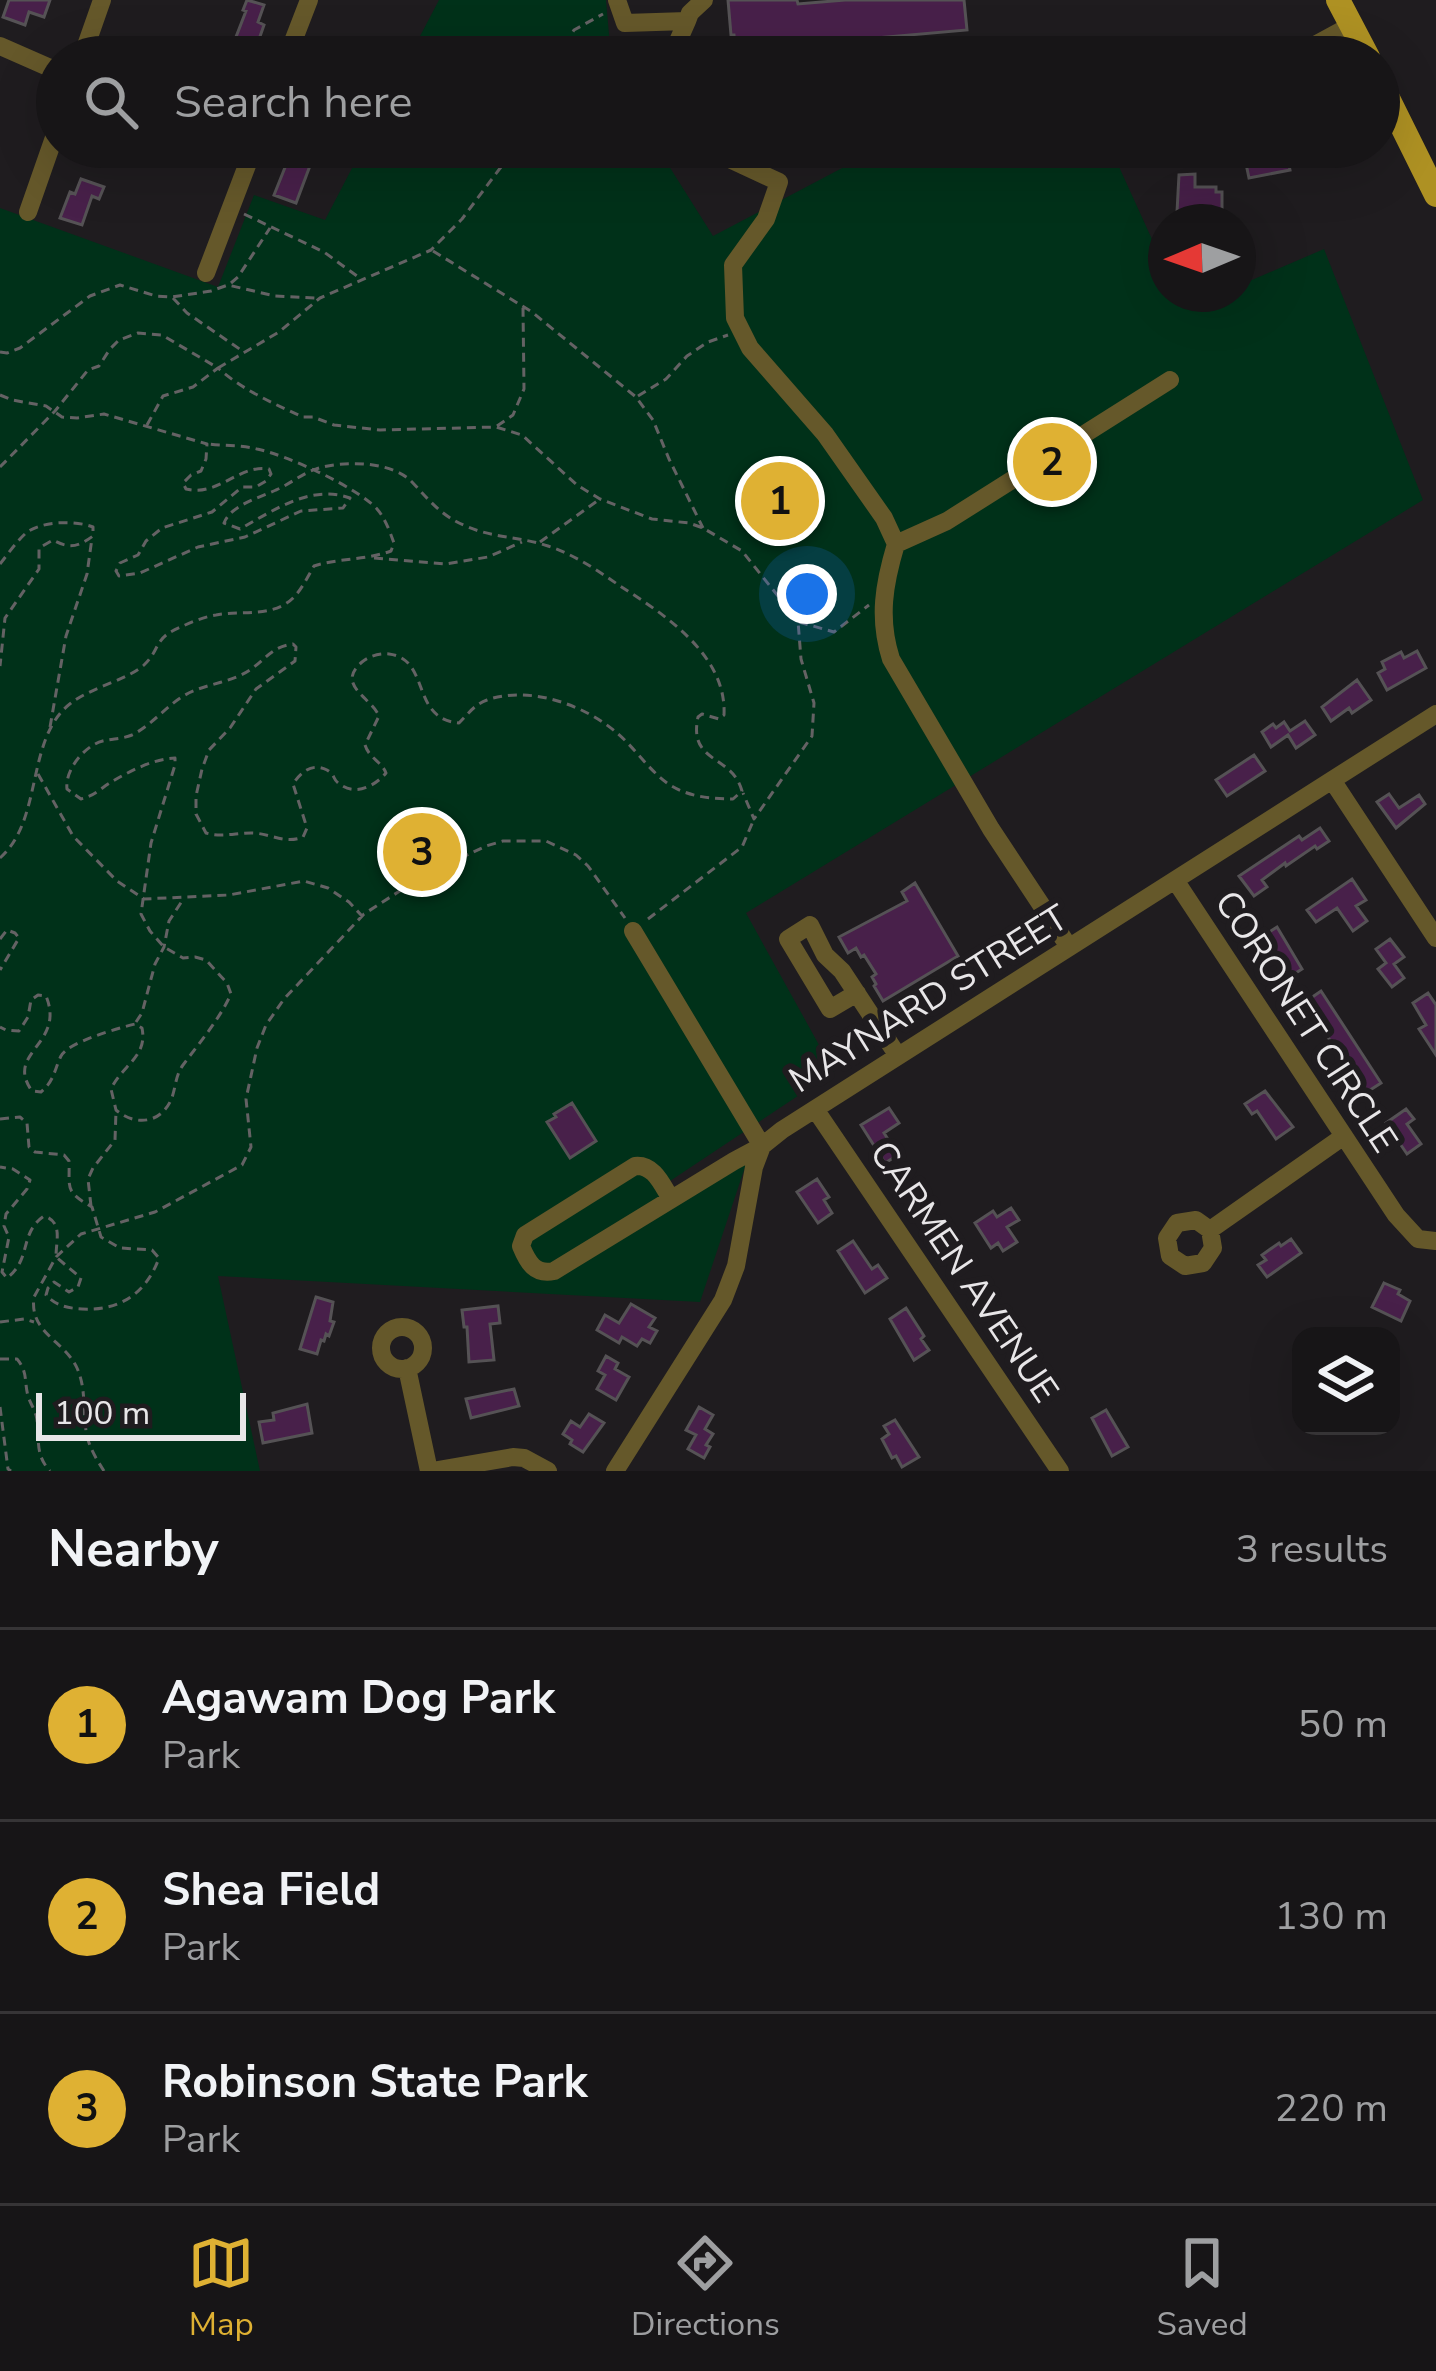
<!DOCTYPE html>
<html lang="en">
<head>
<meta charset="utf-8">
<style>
  body { margin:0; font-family:"Nunito Sans",sans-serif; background:#201e20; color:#f1f3f6 }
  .controls { position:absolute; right:36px; bottom:36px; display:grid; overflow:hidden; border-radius:24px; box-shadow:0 12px 48px #0002 }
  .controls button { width:108px; height:108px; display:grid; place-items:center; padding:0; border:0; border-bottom:3px solid #363436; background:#171517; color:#f1f3f6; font:60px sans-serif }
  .compass { position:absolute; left:1148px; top:204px; width:108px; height:108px; border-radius:50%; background:#171517; box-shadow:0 12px 48px #0002; rotate:268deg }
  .scale { position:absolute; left:36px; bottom:30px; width:210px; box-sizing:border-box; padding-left:12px; border:6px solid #e8e6e8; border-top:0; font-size:33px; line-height:42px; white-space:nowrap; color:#e8e6e8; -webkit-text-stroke:9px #1f1c1f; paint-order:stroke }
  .you { position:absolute; left:807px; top:594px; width:42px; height:42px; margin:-30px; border:9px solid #fff; border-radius:50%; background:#1a73e8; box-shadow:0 0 0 18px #1a73e833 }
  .badge { display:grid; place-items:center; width:78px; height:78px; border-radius:50%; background:#dfb133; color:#111; font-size:39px; font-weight:700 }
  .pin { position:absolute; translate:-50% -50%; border:6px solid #fff; box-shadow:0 3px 12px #0006 }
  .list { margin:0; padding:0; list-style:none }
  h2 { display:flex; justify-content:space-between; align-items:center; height:156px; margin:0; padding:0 48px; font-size:51px }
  h2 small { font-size:39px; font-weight:400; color:#9e9fa1 }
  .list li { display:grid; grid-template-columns:78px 1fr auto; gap:36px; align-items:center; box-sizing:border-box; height:192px; padding:0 48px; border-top:3px solid #363436 }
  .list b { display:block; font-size:45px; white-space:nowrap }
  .list p { margin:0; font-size:39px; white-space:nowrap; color:#9e9fa1 }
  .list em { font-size:39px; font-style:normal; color:#9e9fa1 }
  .icon { flex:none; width:66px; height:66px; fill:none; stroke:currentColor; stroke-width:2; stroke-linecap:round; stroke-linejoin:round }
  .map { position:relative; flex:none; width:1436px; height:1471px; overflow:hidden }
  .search { position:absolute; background:#171517; box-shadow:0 12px 48px #0002; left:36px; right:36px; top:36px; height:132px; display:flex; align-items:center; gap:30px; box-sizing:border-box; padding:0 42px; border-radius:66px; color:#9e9fa1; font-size:45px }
  .sheet { height:732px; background:#171517 }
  nav { display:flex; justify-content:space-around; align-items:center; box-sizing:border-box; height:168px; border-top:3px solid #363436; background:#171517; font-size:33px; color:#9e9fa1 }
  nav a { display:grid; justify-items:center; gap:6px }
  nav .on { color:#dfb133 }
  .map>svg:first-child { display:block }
</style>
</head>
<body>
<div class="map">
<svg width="1436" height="1471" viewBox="0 0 1436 1471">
  <rect width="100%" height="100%" fill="#1f1c1f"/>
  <path fill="#003119" d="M439 0H606L610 46 615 57H409Z
    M363 147H657L713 236 882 147H1110L1166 270V294H1177L1184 309 1219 294H1238V286L1324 249 1423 500 746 913 834 1072 670 1181 671 1198 746 1164 700 1302 218 1276 260 1471H0V208L218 287 254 195 325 220Z"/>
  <path fill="#48204a" stroke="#555255" stroke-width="3" d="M9 0H50L44 17 29 12 25 25 3 17Z
    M247 0 264 5 258 22 264 25 257 45 236 37 246 11 243 10Z
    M728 0H797L798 4 845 0H964L967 30 829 42 830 57H760L759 51 736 53 734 35H731Z
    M1259 147H1285L1290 170 1249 178 1244 154 1245 150Z
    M290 155 311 163 296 203 274 195Z
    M1195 174V187H1216V192H1222V214L1177 212 1179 175Z
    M81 179 104 187 99 199 92 196 82 225 60 218 70 192 75 194Z
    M1417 651 1426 668 1387 690 1378 673 1385 669 1382 662 1401 652 1404 658Z
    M1357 680 1371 700 1352 713 1349 708 1331 721 1322 707Z
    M1305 721 1315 735 1296 748 1288 735 1271 747 1262 732 1273 724 1276 728 1284 722 1290 731Z
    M1254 755 1265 771 1227 796 1216 780Z
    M1389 794 1399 808 1419 795 1425 804 1396 828 1377 802Z
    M1320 828 1329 841 1317 849 1315 846 1286 866 1285 863 1262 880 1267 887 1254 896 1239 876 1299 836 1302 840Z
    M1352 879 1366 900 1356 906 1367 921 1353 931 1337 908 1316 922 1307 910Z
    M915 883 958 956 883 1001 874 986 876 984 872 977 876 974 864 955 861 957 856 948 848 953 839 937 907 901 902 892Z
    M1277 927 1302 969 1288 978 1263 936Z
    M1390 939 1404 957 1394 964 1404 978 1392 987 1378 969 1386 963 1376 949Z
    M1321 991 1381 1083 1367 1092 1312 1015 1319 1011 1311 998Z
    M1428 993 1436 1005V1055L1419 1029 1426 1025 1413 1003Z
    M1265 1091 1293 1127 1276 1139 1257 1111 1252 1114 1245 1104Z
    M572 1103 596 1141 570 1158 547 1122 556 1117 554 1114Z
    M889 1108 899 1123 884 1133 898 1155 885 1163 861 1125Z
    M1406 1109 1414 1119 1407 1124 1421 1144 1407 1154 1386 1123Z
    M817 1179 829 1197 824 1200 832 1213 818 1223 797 1192Z
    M1011 1208 1019 1220 1007 1227 1017 1242 1003 1251 998 1243 991 1248 975 1223 993 1211 997 1217Z
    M1291 1239 1301 1253 1267 1277 1258 1265 1266 1260 1262 1255 1279 1243 1281 1246Z
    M853 1241 872 1269 878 1265 887 1278 865 1293 838 1251Z
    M1384 1283 1400 1290 1398 1294 1410 1301 1401 1321 1372 1307Z
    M316 1297 333 1302 330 1321 334 1322 329 1336 326 1334 324 1341 321 1340 317 1354 300 1349Z
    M631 1304 655 1318 649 1327 657 1331 650 1343 642 1339 637 1346 622 1337 619 1343 597 1330 605 1315 619 1323Z
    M498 1306 500 1323 490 1324 494 1360 469 1362 467 1327H464L462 1310Z
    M906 1308 924 1336 921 1339 929 1350 914 1360 890 1319Z
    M606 1356 618 1363 615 1369 629 1377 616 1400 597 1389 605 1375 598 1371Z
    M514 1389 519 1406 471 1418 466 1399Z
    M307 1404 312 1433 263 1443 259 1422 274 1420 273 1413Z
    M699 1407 713 1415 705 1429 713 1434 706 1445 710 1447 704 1458 688 1449 696 1435 686 1430Z
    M1106 1410 1128 1447 1112 1456 1092 1418Z
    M589 1414 604 1423 583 1452 570 1444 572 1440 563 1434 571 1421 580 1427Z
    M895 1420 919 1457 902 1467 896 1456 892 1458 882 1439 889 1434 884 1426Z"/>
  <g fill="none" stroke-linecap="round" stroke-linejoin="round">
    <path stroke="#646264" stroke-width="3" stroke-dasharray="9 6" stroke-linecap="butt" d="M557 57 574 30 603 14
      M244 214 324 252 361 279
      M433 251 532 312 636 397 653 420 669 459 703 528
      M231 283 238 277 270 228
      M173 298 187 313 241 350
      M0 352 7 353 20 348 90 296 120 285 156 296 172 297 211 291 228 285 275 296 315 298
      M0 395 12 400 46 406 62 417 77 418 104 414 207 444 206 459 201 471 191 475 183 483 186 489C218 497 239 464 269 469L271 474 266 481 256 487H242L212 512 162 528 146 541 138 555 120 563 116 571 119 576 140 573 198 547 245 537 301 511 343 508 350 498C311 484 274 510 240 529L224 523C231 505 259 498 276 490 290 484 303 473 316 469 343 460 392 461 412 482 431 502 441 516 468 527 494 538 522 537 548 546 575 555 597 570 620 586 664 614 727 655 724 715L719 719 702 714 698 717C688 764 732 754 742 791L733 799C712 799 689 797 670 785 649 771 636 749 617 733 585 705 529 685 487 700 475 704 468 714 459 723 410 719 431 659 389 654 380 653 369 656 362 662 335 685 371 697 379 716L365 745C369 758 381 761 386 773 376 785 357 796 341 785 331 779 337 776 327 770 312 762 300 773 293 784L307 828 303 837C286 844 273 835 255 833 238 832 223 838 206 833L196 814V796L202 769 209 750 230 728 256 689 295 661 296 647 293 644C273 647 268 656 254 667 234 683 206 683 185 695 166 706 152 725 132 735 120 740 106 738 95 744 80 752 65 772 67 789L81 799C93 796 98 791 108 784 128 772 152 759 175 758V765L151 843 141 914 150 931 164 947 183 958 195 957 206 960 227 983 231 994C219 1020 200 1042 183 1065 175 1076 176 1088 171 1100 160 1124 135 1126 116 1110L111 1089C122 1065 148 1057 142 1028L135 1024C119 1028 68 1042 61 1056 54 1071 54 1081 41 1092L32 1091C4 1052 66 1045 46 996L38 995 31 1000 28 1017 19 1031 6 1030 0 1027
      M638 396 666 379 687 356 708 342 728 335
      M147 425 163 396 193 387 218 368C241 389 274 404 303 417H313L334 425 380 430 496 427 522 435 577 485 600 499 652 519 689 523 703 528 742 551 798 621 801 659 814 703 812 736 754 819 743 793
      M497 426 513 415 524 389 523 308
      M0 467 55 411 88 370 99 366 110 349 119 340 138 333 162 335 218 368 279 332 320 298 431 250 462 219 516 147
      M540 542 600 499
      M374 558 446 564 488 557 522 542
      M0 564C8 554 16 542 26 533 41 521 75 520 93 527V536C78 547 69 549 53 540L39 548V569L5 618 0 666
      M799 622 834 632 869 605
      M50 727 66 636 87 574 92 538
      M38 774 73 836 117 881 144 899 229 895 304 881 328 888 349 902 362 916
      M0 858C44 819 25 738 71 703 92 687 127 680 144 665 161 649 153 638 181 627 191 622 204 617 216 615 242 610 274 618 294 597 302 589 308 576 314 566 339 558 366 560 391 551L394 543C390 532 385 518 377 509 357 487 286 455 257 449 242 445 225 446 209 444
      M648 919 742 847 754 819
      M0 939 7 930 15 933 19 938 0 970
      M136 1022 142 1013 155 964 164 947 169 921 184 898
      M0 1119 20 1117 27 1123 29 1147 35 1152 64 1155 69 1161C70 1189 64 1191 92 1207L101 1237 120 1248 152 1250 159 1258C146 1294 119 1311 82 1309 67 1308 56 1306 46 1295L48 1288 54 1282 69 1292 78 1287 81 1278 56 1257C56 1240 63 1222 44 1216 19 1233 32 1259 7 1278L2 1272 9 1237 4 1226 6 1214 27 1189 30 1180 13 1169 0 1167
      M91 1206 88 1179 93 1168 115 1140 116 1111
      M0 1322 24 1319 34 1322
      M0 1359H17C28 1372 24 1381 28 1396 30 1403 34 1408 36 1415 41 1436 33 1453 50 1471
      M0 1407 8 1469 11 1471
      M104 1471C97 1460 90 1449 87 1436 82 1413 87 1390 77 1368 64 1340 29 1333 34 1297L56 1257 81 1234 155 1212 242 1165 251 1147 246 1099 257 1048 266 1025 284 999 364 914 423 876 486 846 503 841H546L576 855 588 866 625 918"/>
    <path stroke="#65582a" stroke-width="18" d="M617 0 625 23 687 21 690 13 704 0
      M0 46 57 71
      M82 57 102 0
      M287 57 309 0
      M671 57 687 21
      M1293 57 1352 25
      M704 147 779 182 766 219 733 265 735 318 750 348 825 434 884 518 896 544C884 584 878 618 891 659L991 829 1069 947
      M28 212 57 129
      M206 273 254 147
      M896 544 947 521 1170 380
      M1332 780 1436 938
      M1175 880 1396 1215 1418 1239 1436 1241
      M633 931 762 1146 734 1161 554 1271C535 1275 528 1263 521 1246L525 1235 635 1166C654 1164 662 1185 671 1199
      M857 993 830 1009 788 939 810 925 825 955 842 971 898 1056
      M815 1109 1060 1471
      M1210 1230 1213 1248 1203 1263 1185 1266 1170 1256 1167 1238 1177 1223 1196 1220 1210 1230 1344 1136
      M381 1348a21 21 0 1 1 42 0a21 21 0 1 1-42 0Z
      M407 1368 429 1471
      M432 1471 513 1457 524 1458 548 1471
      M615 1471 723 1300 736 1266 754 1167 762 1146 782 1130 1436 714"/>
    <path stroke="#ae9123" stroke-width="24" d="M1338 0 1368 57
      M1379 80 1436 195"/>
  </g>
  <g text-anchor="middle" stroke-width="12" stroke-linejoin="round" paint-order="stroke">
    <g font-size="36" fill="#e8e6e8" stroke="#1f1c1f">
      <text transform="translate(928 998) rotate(-32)" y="13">MAYNARD STREET</text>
      <text transform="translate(1307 1021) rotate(57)" y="13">CORONET CIRCLE</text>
      <text transform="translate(965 1271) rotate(56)" y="13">CARMEN AVENUE</text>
    </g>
  </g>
</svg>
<div class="controls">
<button><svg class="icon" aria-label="layers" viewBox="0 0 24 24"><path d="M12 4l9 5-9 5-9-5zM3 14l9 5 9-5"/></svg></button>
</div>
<svg class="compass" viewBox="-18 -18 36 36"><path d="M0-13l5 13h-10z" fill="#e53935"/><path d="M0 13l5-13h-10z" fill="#9e9fa1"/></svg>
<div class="scale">100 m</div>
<div class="you"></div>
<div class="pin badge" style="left:780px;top:501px">1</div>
<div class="pin badge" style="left:1052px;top:462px">2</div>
<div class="pin badge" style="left:422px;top:852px">3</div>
<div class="search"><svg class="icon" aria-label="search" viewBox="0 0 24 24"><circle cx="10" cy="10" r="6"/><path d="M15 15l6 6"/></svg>Search here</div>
</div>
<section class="sheet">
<h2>Nearby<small>3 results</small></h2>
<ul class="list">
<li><span class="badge">1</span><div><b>Agawam Dog Park</b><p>Park</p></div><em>50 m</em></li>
<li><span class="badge">2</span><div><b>Shea Field</b><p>Park</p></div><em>130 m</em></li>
<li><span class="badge">3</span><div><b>Robinson State Park</b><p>Park</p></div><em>220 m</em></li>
</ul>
</section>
<nav>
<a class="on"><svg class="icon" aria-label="map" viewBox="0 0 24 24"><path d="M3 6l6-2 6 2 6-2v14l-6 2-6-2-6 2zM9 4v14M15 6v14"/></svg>Map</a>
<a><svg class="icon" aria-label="directions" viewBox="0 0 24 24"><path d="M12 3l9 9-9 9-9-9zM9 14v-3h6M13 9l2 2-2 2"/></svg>Directions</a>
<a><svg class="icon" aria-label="saved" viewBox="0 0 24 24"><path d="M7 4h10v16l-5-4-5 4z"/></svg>Saved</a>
</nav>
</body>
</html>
